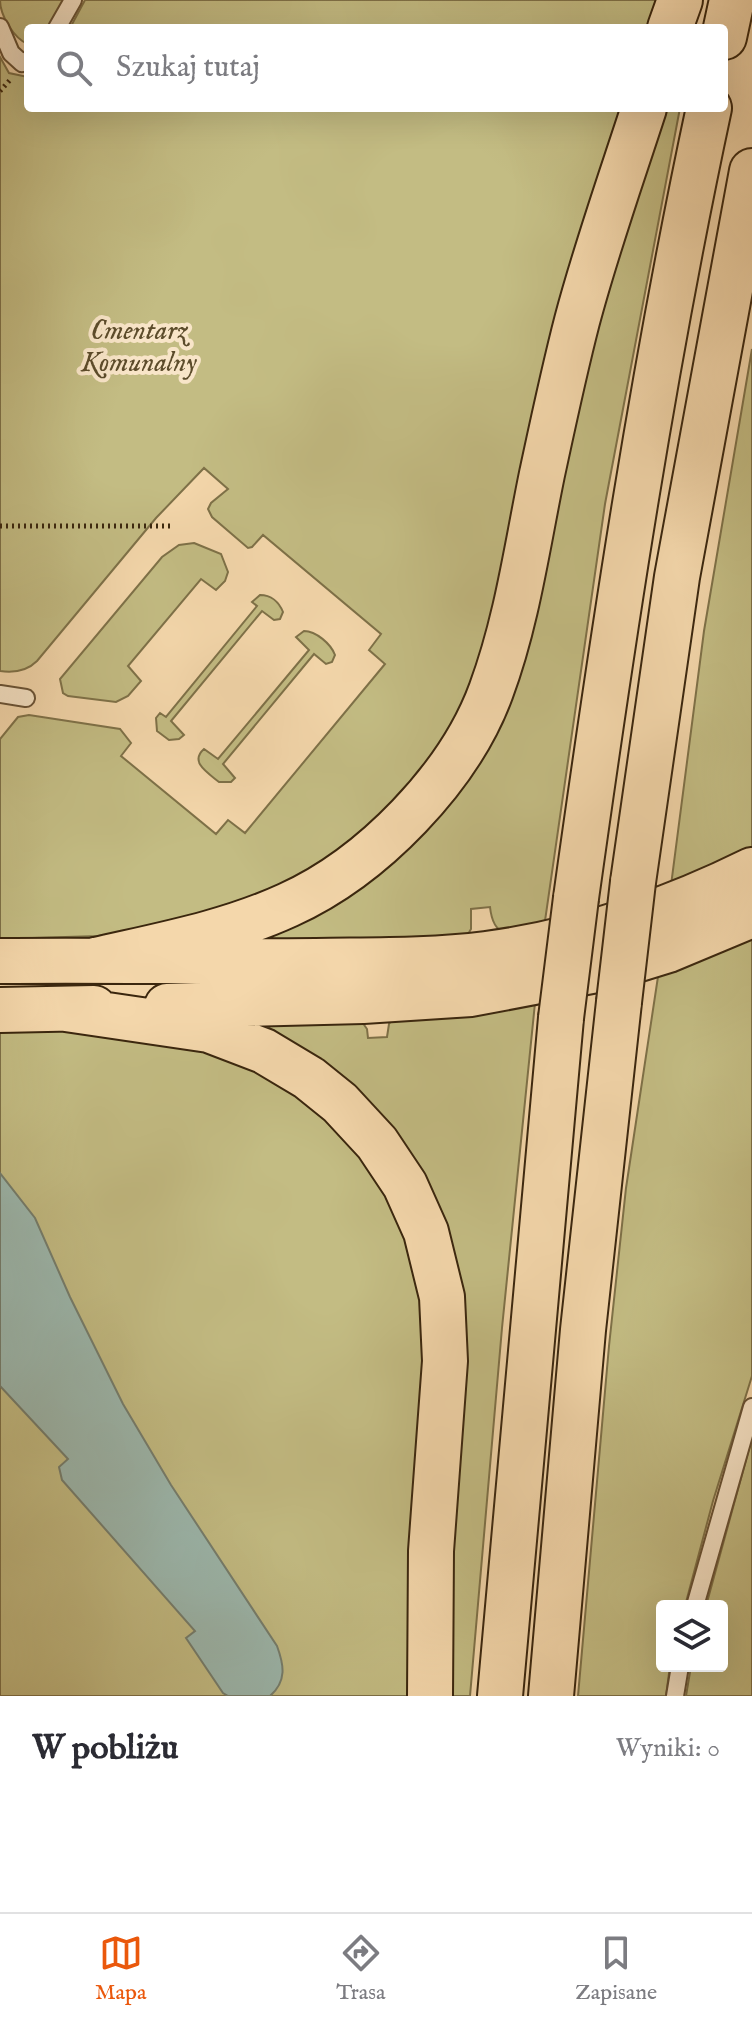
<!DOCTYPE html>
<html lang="pl">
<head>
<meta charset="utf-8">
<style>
  body { margin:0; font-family:"IM FELL English",serif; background:#f2f2f3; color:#2b2b33 }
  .controls { position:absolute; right:24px; bottom:24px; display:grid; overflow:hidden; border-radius:8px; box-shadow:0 8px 32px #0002 }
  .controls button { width:72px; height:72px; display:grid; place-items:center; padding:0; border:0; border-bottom:2px solid #e1e1e2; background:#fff; color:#2b2b33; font:40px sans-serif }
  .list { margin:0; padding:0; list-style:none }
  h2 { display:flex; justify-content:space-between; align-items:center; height:104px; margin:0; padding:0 32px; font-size:34px }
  h2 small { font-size:26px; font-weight:400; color:#7c7c81 }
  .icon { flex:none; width:44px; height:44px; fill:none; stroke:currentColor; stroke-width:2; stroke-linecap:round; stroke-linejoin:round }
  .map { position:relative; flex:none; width:752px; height:1696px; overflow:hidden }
  .search { position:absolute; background:#fff; box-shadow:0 8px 32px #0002; left:24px; right:24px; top:24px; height:88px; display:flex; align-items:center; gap:20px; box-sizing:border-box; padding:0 28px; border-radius:8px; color:#7c7c81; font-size:30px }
  .sheet { height:216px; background:#fff }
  nav { display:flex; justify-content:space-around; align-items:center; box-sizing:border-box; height:112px; border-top:2px solid #e1e1e2; background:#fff; font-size:22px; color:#7c7c81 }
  nav a { display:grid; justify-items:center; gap:4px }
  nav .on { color:#ea580c }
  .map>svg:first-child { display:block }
</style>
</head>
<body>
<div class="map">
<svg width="752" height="1696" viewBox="0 0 752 1696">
  <rect width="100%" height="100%" fill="#f4d7ab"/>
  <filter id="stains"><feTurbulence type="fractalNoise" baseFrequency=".0025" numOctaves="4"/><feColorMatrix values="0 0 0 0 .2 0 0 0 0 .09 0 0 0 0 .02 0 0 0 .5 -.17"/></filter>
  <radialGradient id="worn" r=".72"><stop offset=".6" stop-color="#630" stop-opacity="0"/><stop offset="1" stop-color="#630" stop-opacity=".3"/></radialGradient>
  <path fill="#c3bc83" stroke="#7e7148" stroke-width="2" d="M0 0H64L49 28H28V44C14 39 0 15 0 0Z
    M85 0H664L654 28H70Z
    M0 57 9 73 28 77V108H627L497 628 460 715 399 802 294 884 178 924 98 936 0 939V739L18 717 29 715 120 729 131 743 121 756 216 834 228 820 245 833 385 664 369 650 381 634 263 535 252 547 248 548 212 517 208 509 211 503 228 489 204 468 156 518 37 661C27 671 14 673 0 671Z
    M658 108H680L605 504 544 928C516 933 494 944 490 907L471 909V929L467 936 201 948 418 826 557 460Z
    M752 349V856L670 893 704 631Z
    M194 543 221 554 228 572 225 581 216 590 201 579 128 666 141 681 128 696 116 702 68 696 63 693 60 679 162 557 179 545Z
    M260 595C271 595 279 602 283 612L280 619 274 620 262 611 171 721 184 735 179 739 169 740 157 731 156 718 160 713 166 717 257 606 252 602Z
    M304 631C316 631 331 644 335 655L332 662 326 664 314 654 223 764 235 778 231 782H219C208 773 189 762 204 749L218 759 309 650 296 637Z
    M752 934V1376L713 1501 685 1606H662V1666H670L666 1696H578L609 1346 626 1188 659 970Z
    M535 1003 502 1328 470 1696H444L441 1226 220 1014 360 1019 367 1029 368 1038 387 1037 389 1024 392 1020Z
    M0 1028H64L212 1048 320 1105 400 1207 427 1305 416 1696H0Z
    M752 1438V1696H686L691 1666H722V1606H706Z"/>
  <path fill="#9cb8ae" stroke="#757e6e" stroke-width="2" d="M0 1173 35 1218 70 1297 123 1404 171 1485 277 1646C284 1665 287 1681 270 1696H228L223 1693 186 1638 195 1631 62 1480 59 1467 68 1459 0 1386Z"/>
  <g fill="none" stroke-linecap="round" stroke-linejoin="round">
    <defs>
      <path id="lane" d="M0 27 11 53 22 63 28 60
        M57 28 73 0
        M0 694 26 698
        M695 1606 752 1407
        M675 1696 680 1666"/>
      <path id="highway" d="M670 28 680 0
        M724 37 732 0
        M633 882 677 577 752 171
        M576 898C613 634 653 369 709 108
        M96 960C161 945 227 933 288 905 372 867 459 778 491 691 517 621 527 547 542 474 553 423 564 371 577 321 596 249 621 179 644 108
        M0 961C105 960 211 962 316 961 373 960 430 961 486 954 578 942 669 911 752 870
        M167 1006 363 1001 471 994 613 967 668 950 752 915
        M66 1009 209 1030 264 1051 309 1078 340 1103 377 1143 405 1185 426 1232 442 1297 445 1361 431 1551 430 1696
        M0 1010 94 1008
        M500 1696 561 1018
        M551 1696 583 1330 619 1002"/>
    </defs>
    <use href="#lane" stroke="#685235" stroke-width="20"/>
    <use href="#highway" stroke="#3a260e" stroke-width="48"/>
    <path stroke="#3a260e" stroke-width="5" stroke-dasharray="2 4" stroke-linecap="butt" d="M0 91 10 80
      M0 526H173"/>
    <use href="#lane" stroke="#f8e5c8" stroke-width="16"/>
    <use href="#highway" stroke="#f4d7ab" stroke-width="44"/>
    <defs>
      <path id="highway-bridge" d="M619 1002 633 882
        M561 1018 576 898"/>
    </defs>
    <use href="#highway-bridge" stroke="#3a260e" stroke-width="48" stroke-linecap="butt"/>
    <use href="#highway-bridge" stroke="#f4d7ab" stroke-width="44"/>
  </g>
  <g text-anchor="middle" stroke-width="8" stroke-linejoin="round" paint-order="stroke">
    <g font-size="28" font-style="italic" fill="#5c4c2b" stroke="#f8e5c8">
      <text x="139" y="339">Cmentarz<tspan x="139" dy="32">Komunalny</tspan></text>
    </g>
  </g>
  <rect width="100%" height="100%" filter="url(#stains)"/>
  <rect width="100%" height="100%" fill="url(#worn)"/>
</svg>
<div class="controls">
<button><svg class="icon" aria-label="layers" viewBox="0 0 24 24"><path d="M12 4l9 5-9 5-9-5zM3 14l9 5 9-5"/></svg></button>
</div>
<div class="search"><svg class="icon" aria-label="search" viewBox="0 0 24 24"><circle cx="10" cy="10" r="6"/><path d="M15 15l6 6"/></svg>Szukaj tutaj</div>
</div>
<section class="sheet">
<h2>W pobliżu<small>Wyniki: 0</small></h2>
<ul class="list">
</ul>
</section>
<nav>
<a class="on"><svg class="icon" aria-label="map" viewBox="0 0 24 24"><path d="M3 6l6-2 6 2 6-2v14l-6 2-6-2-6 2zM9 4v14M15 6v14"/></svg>Mapa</a>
<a><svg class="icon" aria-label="directions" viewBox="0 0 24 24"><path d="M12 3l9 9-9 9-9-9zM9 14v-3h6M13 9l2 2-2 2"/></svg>Trasa</a>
<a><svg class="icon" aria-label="saved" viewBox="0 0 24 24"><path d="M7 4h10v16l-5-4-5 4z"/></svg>Zapisane</a>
</nav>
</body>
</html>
